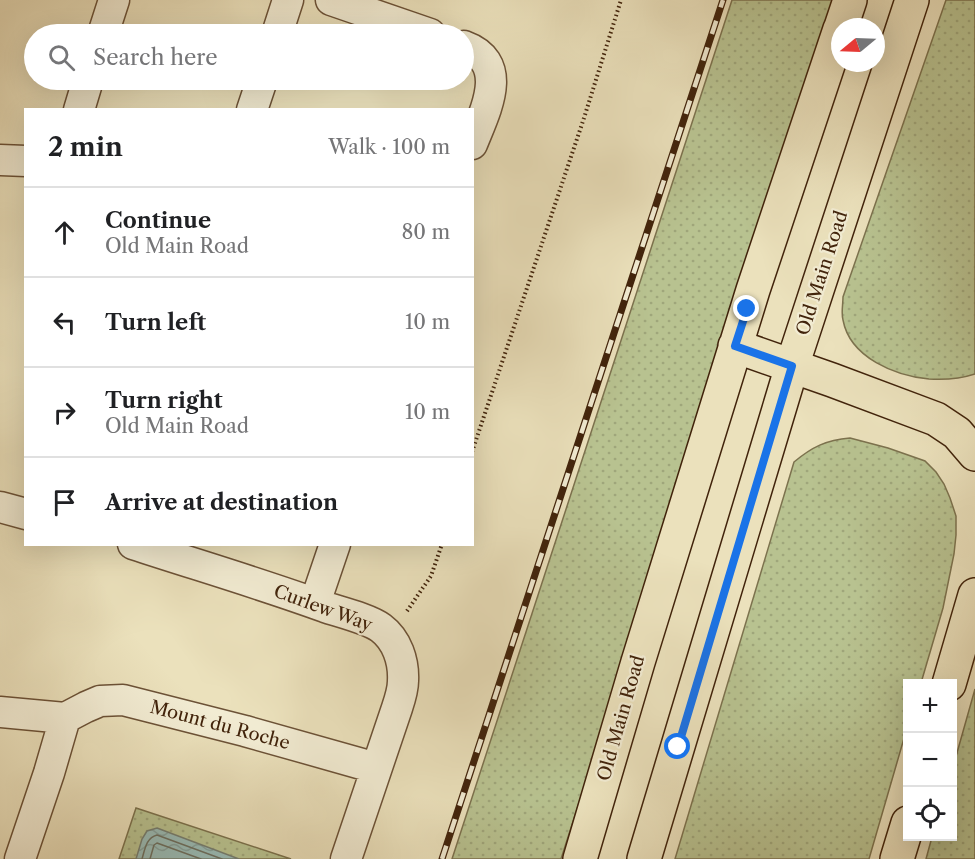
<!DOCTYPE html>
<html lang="en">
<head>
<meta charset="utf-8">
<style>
  body { margin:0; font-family:"Libre Caslon Text",serif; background:#f6f6f6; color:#202124 }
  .controls { position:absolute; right:18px; bottom:18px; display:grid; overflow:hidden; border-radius:0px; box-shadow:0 6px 24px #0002 }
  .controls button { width:54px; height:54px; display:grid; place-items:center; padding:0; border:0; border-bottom:2px solid #e0e0e0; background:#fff; color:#202124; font:30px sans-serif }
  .compass { position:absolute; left:831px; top:18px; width:54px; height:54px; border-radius:50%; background:#fff; box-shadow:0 6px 24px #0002; rotate:251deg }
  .stop { position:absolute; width:18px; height:18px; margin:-14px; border:4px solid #1a73e8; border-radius:50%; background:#fff }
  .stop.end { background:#1a73e8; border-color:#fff; box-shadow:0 2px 6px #0008 }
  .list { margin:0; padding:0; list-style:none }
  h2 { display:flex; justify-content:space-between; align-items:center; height:78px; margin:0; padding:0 24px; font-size:26px }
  h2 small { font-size:20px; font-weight:400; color:#757577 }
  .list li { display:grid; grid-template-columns:39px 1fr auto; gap:18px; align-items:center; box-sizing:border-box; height:90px; padding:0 24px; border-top:2px solid #e0e0e0 }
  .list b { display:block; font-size:22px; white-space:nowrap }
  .list p { margin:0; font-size:20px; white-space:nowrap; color:#757577 }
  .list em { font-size:20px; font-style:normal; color:#757577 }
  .icon { flex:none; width:33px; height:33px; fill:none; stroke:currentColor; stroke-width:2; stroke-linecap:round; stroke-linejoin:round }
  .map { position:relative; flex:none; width:975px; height:859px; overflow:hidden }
  .search { position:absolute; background:#fff; box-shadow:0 6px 24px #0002; left:24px; top:24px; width:450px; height:66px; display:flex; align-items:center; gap:15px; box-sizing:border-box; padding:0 21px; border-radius:33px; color:#757577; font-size:22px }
  .panel { position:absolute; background:#fff; box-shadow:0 6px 24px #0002; left:24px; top:108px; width:450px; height:438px; border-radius:0px }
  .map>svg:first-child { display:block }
</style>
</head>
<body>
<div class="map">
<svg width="975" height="859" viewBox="0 0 975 859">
  <defs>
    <pattern id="grass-dots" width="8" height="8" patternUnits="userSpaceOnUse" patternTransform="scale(1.5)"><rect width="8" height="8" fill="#b8c290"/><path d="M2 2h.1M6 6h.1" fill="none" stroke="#9fa67b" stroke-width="1.8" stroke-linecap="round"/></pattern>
    <pattern id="water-waves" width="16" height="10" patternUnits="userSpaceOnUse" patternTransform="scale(1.5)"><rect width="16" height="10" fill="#99bcb7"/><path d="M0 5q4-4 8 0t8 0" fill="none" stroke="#85a19c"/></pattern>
  </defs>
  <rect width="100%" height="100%" fill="#ebe1bc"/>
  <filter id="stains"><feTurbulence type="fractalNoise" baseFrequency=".00333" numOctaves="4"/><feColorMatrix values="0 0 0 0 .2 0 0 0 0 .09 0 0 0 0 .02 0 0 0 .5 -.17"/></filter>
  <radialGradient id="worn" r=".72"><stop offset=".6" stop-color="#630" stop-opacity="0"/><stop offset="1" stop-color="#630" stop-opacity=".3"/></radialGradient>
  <path fill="url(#grass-dots)" stroke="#7c724e" stroke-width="1.5" d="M732 0H836L561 859H452Z
    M946 0H975V374C960 379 945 380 929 379 896 376 850 358 843 320 841 313 843 305 843 297Z
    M850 438 888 448 925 461 936 472 944 484 950 498 956 516V535L954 554 943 608 921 683 908 684 907 728 869 859H675L794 462C812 447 826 440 850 438Z
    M975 689V859H926L932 837 952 836 953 767Z
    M136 808 291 859H119Z"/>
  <path fill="url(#water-waves)" stroke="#767f72" stroke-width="1.5" d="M157 828 239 859H136L142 839 147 831Z"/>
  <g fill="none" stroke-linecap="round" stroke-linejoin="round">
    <path stroke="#6d7061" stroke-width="1.5" d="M142 859C145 849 146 838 157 835L222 859
      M150 859 154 845 157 843 201 859"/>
    <defs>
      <path id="street" d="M331 0 430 34
        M103 34 114 0
        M277 34 288 0
        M464 46C511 63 485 111 472 144
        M79 110 88 80
        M252 110 262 80
        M0 160 26 161
        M0 507 26 514
        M133 544C197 565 262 584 325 607 340 612 369 619 381 628 397 640 404 661 403 681 403 689 400 699 397 708L346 859
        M315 603 335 544
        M0 712 65 718 86 707 100 701 123 700 245 731 376 768
        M20 859 49 773 65 718"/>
      <path id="primary" d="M841 27 850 0
        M735 346 832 380 936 419 957 433 975 454
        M949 684 975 595
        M580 859 638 662 753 290 840 29
        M644 859 792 366 912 0
        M897 859 908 823"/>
    </defs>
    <use href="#street" stroke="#6c5237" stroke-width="33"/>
    <use href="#primary" stroke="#41230b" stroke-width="36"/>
    <path stroke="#41230b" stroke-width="4" stroke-dasharray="1.5 3" stroke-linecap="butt" d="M472 452 584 118 621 0
      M407 611 431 576 442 544"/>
    <use href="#street" stroke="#f2ecd3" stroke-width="30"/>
    <use href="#primary" stroke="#ebe1bc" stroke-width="33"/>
    <defs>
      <path id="rail" d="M442 859 723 0"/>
    </defs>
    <use href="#rail" stroke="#41230b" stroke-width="7"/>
    <use href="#rail" stroke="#f2ecd3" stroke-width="4.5" stroke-dasharray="14" stroke-linecap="butt"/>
  </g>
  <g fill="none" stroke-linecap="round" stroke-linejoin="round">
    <path stroke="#1a73e8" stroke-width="8" d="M678 747 792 366 735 346 747 309"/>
  </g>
  <g text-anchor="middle" stroke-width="4.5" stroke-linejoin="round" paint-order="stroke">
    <g font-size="18" fill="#41230b" stroke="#f2ecd3">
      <text transform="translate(822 273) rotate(-72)" y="6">Old Main Road</text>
      <text transform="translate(323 608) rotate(20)" y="6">Curlew Way</text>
      <text transform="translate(621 718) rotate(-74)" y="6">Old Main Road</text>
      <text transform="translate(220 725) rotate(15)" y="6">Mount du Roche</text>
    </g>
  </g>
  <rect width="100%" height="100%" filter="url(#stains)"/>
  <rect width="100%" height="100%" fill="url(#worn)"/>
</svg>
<div class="controls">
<button>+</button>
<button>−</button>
<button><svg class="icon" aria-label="locate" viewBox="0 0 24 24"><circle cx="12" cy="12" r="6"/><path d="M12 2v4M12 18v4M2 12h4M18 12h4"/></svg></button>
</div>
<svg class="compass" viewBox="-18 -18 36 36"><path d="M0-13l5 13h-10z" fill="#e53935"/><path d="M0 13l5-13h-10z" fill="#757577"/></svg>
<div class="stop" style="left:678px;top:747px"></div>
<div class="stop end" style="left:747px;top:309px"></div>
<div class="search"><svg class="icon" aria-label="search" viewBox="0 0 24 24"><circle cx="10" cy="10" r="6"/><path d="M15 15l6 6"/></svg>Search here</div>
<section class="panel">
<h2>2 min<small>Walk · 100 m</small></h2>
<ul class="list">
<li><svg class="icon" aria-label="ahead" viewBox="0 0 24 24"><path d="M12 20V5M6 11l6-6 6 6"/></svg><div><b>Continue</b><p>Old Main Road</p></div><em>80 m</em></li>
<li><svg class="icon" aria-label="left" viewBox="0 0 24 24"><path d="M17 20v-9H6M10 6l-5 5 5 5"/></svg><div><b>Turn left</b></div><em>10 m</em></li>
<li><svg class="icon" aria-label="right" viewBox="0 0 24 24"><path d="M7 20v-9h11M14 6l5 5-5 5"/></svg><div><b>Turn right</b><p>Old Main Road</p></div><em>10 m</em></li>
<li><svg class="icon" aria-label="arrive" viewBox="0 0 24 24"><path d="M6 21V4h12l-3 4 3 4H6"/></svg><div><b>Arrive at destination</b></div></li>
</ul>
</section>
</div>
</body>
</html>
